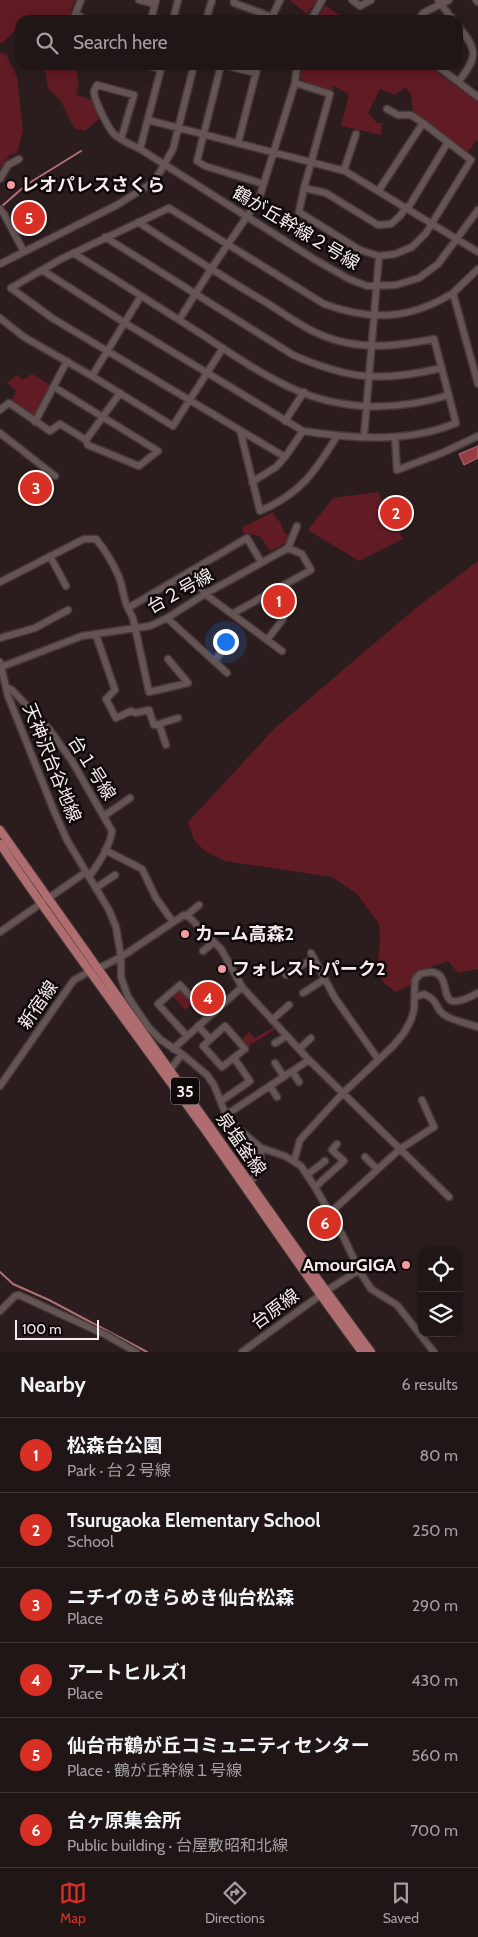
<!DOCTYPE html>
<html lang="en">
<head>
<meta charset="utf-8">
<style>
  body { margin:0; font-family:Cabin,"Noto Sans JP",sans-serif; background:#281f1f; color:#f1f3f6 }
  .controls { position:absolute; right:15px; bottom:15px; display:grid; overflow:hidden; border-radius:10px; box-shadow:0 2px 12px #0003 }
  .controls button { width:45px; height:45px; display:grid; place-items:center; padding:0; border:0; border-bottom:1px solid #3d3535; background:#201616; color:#f1f3f6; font:25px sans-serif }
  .scale { position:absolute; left:15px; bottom:12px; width:84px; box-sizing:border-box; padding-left:5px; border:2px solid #f5ebeb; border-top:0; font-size:14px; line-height:18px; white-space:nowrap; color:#f5ebeb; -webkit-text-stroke:4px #0f0909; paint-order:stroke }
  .you { position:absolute; left:225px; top:641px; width:18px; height:18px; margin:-12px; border:4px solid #fff; border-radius:50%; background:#1a73e8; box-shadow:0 0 0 8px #1a73e833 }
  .badge { display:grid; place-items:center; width:32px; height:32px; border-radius:50%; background:#d93025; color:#fff; font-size:16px; font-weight:700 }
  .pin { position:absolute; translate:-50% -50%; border:2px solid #fff; box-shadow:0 1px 5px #0006 }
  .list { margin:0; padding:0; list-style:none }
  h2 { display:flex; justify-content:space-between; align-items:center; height:65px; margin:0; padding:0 20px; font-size:21px }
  h2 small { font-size:16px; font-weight:400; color:#a29fa1 }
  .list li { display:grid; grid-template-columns:32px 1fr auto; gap:15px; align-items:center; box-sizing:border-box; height:75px; padding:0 20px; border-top:1px solid #3d3535 }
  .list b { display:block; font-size:19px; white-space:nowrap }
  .list p { margin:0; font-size:16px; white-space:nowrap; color:#a29fa1 }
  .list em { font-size:16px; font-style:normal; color:#a29fa1 }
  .icon { flex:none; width:28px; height:28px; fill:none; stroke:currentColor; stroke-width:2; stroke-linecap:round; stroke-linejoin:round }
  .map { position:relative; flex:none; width:478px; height:1352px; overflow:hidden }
  .search { position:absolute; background:#201616; box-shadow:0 2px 12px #0003; left:15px; right:15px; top:15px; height:55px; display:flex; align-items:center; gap:12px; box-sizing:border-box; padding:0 18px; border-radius:15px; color:#a29fa1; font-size:19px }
  .sheet { height:515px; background:#201616 }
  nav { display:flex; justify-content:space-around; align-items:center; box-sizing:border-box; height:70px; border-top:1px solid #3d3535; background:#201616; font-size:14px; color:#a29fa1 }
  nav a { display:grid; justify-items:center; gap:2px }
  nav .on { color:#d93025 }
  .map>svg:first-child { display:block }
</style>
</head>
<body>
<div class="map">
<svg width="478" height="1352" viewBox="0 0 478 1352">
  <rect width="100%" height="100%" fill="#2b1d1d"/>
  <path fill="#611b24" d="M0 0H75L68 20H20V27L2 43H0Z
    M289 0H317L307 14Z
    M325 5 346 20H317Z
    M0 53 6 54 17 77 23 131 17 153 10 155 0 168Z
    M44 65H75L79 83 76 95 93 100 99 119 85 131 74 128 61 101 48 88Z
    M303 65H427L478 102V142L476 141 468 152 413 111 411 95 406 87 395 95 380 89 368 113 377 123H382L381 135 341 126 349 94 334 86 333 90 303 81 300 77Z
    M32 374 52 386 36 415 32 416 11 401 16 391 7 383 17 375 23 380Z
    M378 492 403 539 359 561 308 530 333 498Z
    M273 512 278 521H280L285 534 289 535 286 543 270 551 260 536 244 533 241 528Z
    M478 561V969L458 973 448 961C436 966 415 969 412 984L396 992 386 985 377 973 380 937 379 924 357 894 332 877 225 861 205 851 194 840 188 822 275 728 416 608Z
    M281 590 291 604 284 613 264 599Z
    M178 990H181L193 1003 185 1010 172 995Z
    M274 1027 276 1029 247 1047 241 1040 249 1032 255 1038Z"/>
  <path fill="#953c44" stroke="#b27076" d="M478 446V458L464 465 459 454Z"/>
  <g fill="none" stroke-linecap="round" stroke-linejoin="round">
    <path stroke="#b27076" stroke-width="2" d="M1 207 26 185 81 151
      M0 1272 13 1284 49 1300 147 1352"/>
    <defs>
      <path id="minor" d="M139 0 155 4
        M234 0V3L272 17 271 20
        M352 0 360 6 371 0
        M438 0 453 20
        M476 0 478 2
        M76 13 82 18 90 20
        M272 17 280 0
        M73 20 81 0
        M151 20 156 0
        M173 20 178 0
        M206 20 212 0
        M311 20 322 0
        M419 20 423 13 449 0
        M458 26C478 50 478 57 458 82
        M145 65 161 69
        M221 65 197 161 205 166 264 184
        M223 65 256 73
        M436 65 478 97
        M295 83 330 94 304 188
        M387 109 398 115H411L423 123
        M148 120 345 171 478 252
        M121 139 134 95 97 85C96 87 94 90 94 92 94 100 109 130 115 135 122 141 132 145 140 149L314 259 349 279 367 286 396 285 419 278 438 264 478 210
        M238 143 258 65
        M140 149 162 65
        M344 170 356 134
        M0 179 8 165 19 159
        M379 190 423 123 471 160 426 233 412 247 395 254 379 256 360 250 299 212 304 188 326 193 378 225 391 224 400 216 406 207
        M408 208 448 142
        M0 209 4 214 24 252
        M105 237 293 355C350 380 382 382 442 368
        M73 253C115 279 157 306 198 332 234 355 271 382 311 396 355 411 404 409 449 395
        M0 264 117 205 152 183 160 172 173 149 194 65
        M478 269 453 293 478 384
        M42 270 125 323 303 431C354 439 408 443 456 423L434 339C405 344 377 349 348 343 317 338 292 319 267 303 223 277 181 250 138 222
        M0 318 24 337 92 376 173 426 223 348
        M179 320 211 269 259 199 295 83 297 65
        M92 376 141 296
        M0 410 9 403 50 431 60 424 86 440 88 445 139 466 158 451 54 387
        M285 421 304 392
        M35 422 67 361
        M240 430 260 511C300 494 315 472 337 436
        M303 431 285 457 52 318 11 288 61 259 169 208 324 304C371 321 409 320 453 293
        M0 433 55 476
        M364 437 379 256
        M395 437 397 470 442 453 478 436
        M86 440 120 393
        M252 482 276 467 285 457
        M50 556 66 586
        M190 571 205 594 282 651
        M0 582 84 539H96C105 550 113 563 119 577 123 587 123 598 128 608
        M260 598 283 616V619L267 640
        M232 614 311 570 302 554 288 548
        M167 618 227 673
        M96 635 115 690 106 699 116 718 131 711 135 713 149 710 154 725 159 724 166 745
        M0 638 35 628 68 610
        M168 659 188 683 149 692 133 618 128 608 247 538 261 562
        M214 661 229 643
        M0 662 8 696 54 811 67 840 109 910 116 927 121 957V977L128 997 149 1028 161 1040 182 1054 207 1075 214 1085 226 1115 234 1125 261 1148 285 1156 301 1166 315 1187 344 1238 359 1270 371 1289 397 1305 434 1352
        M1 667 82 636 150 626 167 618 205 594 288 548 297 526
        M6 687 12 690 49 729 72 761 112 831C110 847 98 864 89 877
        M159 724 178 718
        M104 816 130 798
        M105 850 142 869 156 898 173 922
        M96 888 115 875
        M186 916 199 905
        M0 932 86 872
        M203 951 214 942
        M311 953 335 998 378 1059
        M97 969 121 957 184 915 189 917 221 949 242 987 309 1060 449 1197
        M286 975 314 958
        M303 993 325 979
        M415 997 424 994C440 1002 433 1005 443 1014 452 1021 467 1023 478 1027
        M272 1020 289 1005
        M198 1026 210 1039
        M225 1026 245 1049 222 1067 203 1046Z
        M187 1036 158 1004 180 985 209 1016
        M275 1043 287 1036
        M173 1049 242 987
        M299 1049 311 1038
        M275 1063 284 1077
        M170 1070 182 1054
        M292 1071 299 1082
        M0 1086 71 984 74 980 90 971
        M270 1086 277 1097
        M221 1101 250 1081 234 1058
        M226 1115 309 1060
        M365 1157 377 1169
        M294 1161 300 1140 342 1094 393 1046 404 1033 411 1020 414 1010 415 980 420 974C424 973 429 972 432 972 457 976 430 1019 478 993
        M307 1175 325 1161
        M250 1183 260 1167 261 1148
        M315 1187 344 1161 332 1150 337 1144
        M330 1213 400 1149 434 1127 422 1100
        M0 1311 15 1296 19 1295 106 1335 136 1352
        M242 1352 326 1291 359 1270"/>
      <path id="major" d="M0 830 319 1281 371 1352
        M0 844C65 940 135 1033 203 1127 256 1202 307 1278 362 1352"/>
    </defs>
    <use href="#minor" stroke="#453939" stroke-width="9"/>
    <use href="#major" stroke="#453939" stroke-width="10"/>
    <use href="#minor" stroke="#655454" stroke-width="6"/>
    <use href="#major" stroke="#af6d70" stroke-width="8"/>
  </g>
  <g fill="#f59b9e" stroke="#0f0909" stroke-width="2">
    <circle cx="11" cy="185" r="5"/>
    <circle cx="185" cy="934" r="5"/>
    <circle cx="222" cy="969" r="5"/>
    <circle cx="406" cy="1265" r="5"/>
  </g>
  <g text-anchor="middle" stroke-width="5" stroke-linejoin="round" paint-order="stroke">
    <rect fill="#0f0909" stroke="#b0a7a7" stroke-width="1" x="171" y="1077.5" width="28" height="27" rx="4"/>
    <g font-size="16" font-weight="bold" fill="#f5ebeb">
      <text x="185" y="1097">35</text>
    </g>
    <g font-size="18" font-weight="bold" fill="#f5ebeb" stroke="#0f0909" text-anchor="start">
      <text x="21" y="191">レオパレスさくら</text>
      <text x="195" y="940">カーム高森2</text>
      <text x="232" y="975">フォレストパーク2</text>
      <text x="396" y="1271" text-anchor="end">AmourGIGA</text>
    </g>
    <g font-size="18" fill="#f5ebeb" stroke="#0f0909">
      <text transform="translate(296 228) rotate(31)" y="6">鶴が丘幹線２号線</text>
      <text transform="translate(180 591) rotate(-29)" y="6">台２号線</text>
      <text transform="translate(52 763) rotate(68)" y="6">天神沢台谷地線</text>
      <text transform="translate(92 768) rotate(58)" y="6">台１号線</text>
      <text transform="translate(38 1005) rotate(-55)" y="6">新宿線</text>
      <text transform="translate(241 1144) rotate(55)" y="6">泉塩釜線</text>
      <text transform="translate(275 1309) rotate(-36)" y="6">台原線</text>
    </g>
  </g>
</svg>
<div class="controls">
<button><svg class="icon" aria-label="locate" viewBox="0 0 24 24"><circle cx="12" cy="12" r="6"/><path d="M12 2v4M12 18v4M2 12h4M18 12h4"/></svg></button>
<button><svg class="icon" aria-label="layers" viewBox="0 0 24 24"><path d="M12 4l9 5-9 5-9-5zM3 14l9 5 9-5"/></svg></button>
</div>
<div class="scale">100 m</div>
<div class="you"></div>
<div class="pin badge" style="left:279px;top:601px">1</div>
<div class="pin badge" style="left:396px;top:513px">2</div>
<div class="pin badge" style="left:36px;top:488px">3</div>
<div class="pin badge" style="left:208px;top:998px">4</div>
<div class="pin badge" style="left:29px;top:218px">5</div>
<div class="pin badge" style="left:325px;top:1223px">6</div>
<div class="search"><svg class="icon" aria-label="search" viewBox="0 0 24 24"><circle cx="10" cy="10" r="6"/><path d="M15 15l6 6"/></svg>Search here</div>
</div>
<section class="sheet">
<h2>Nearby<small>6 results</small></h2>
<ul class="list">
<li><span class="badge">1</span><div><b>松森台公園</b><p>Park · 台２号線</p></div><em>80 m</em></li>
<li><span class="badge">2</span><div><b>Tsurugaoka Elementary School</b><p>School</p></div><em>250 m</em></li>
<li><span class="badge">3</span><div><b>ニチイのきらめき仙台松森</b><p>Place</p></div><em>290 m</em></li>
<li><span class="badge">4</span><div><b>アートヒルズ1</b><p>Place</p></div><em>430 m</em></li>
<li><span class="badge">5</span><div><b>仙台市鶴が丘コミュニティセンター</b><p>Place · 鶴が丘幹線１号線</p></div><em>560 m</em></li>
<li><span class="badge">6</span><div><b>台ヶ原集会所</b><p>Public building · 台屋敷昭和北線</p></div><em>700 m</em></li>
</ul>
</section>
<nav>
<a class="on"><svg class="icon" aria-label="map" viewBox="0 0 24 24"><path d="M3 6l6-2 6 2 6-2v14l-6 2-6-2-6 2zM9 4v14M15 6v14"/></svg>Map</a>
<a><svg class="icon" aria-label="directions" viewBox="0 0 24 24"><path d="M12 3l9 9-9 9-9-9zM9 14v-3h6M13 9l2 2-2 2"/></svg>Directions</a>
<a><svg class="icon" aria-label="saved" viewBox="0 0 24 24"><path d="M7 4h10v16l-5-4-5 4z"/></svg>Saved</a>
</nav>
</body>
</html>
